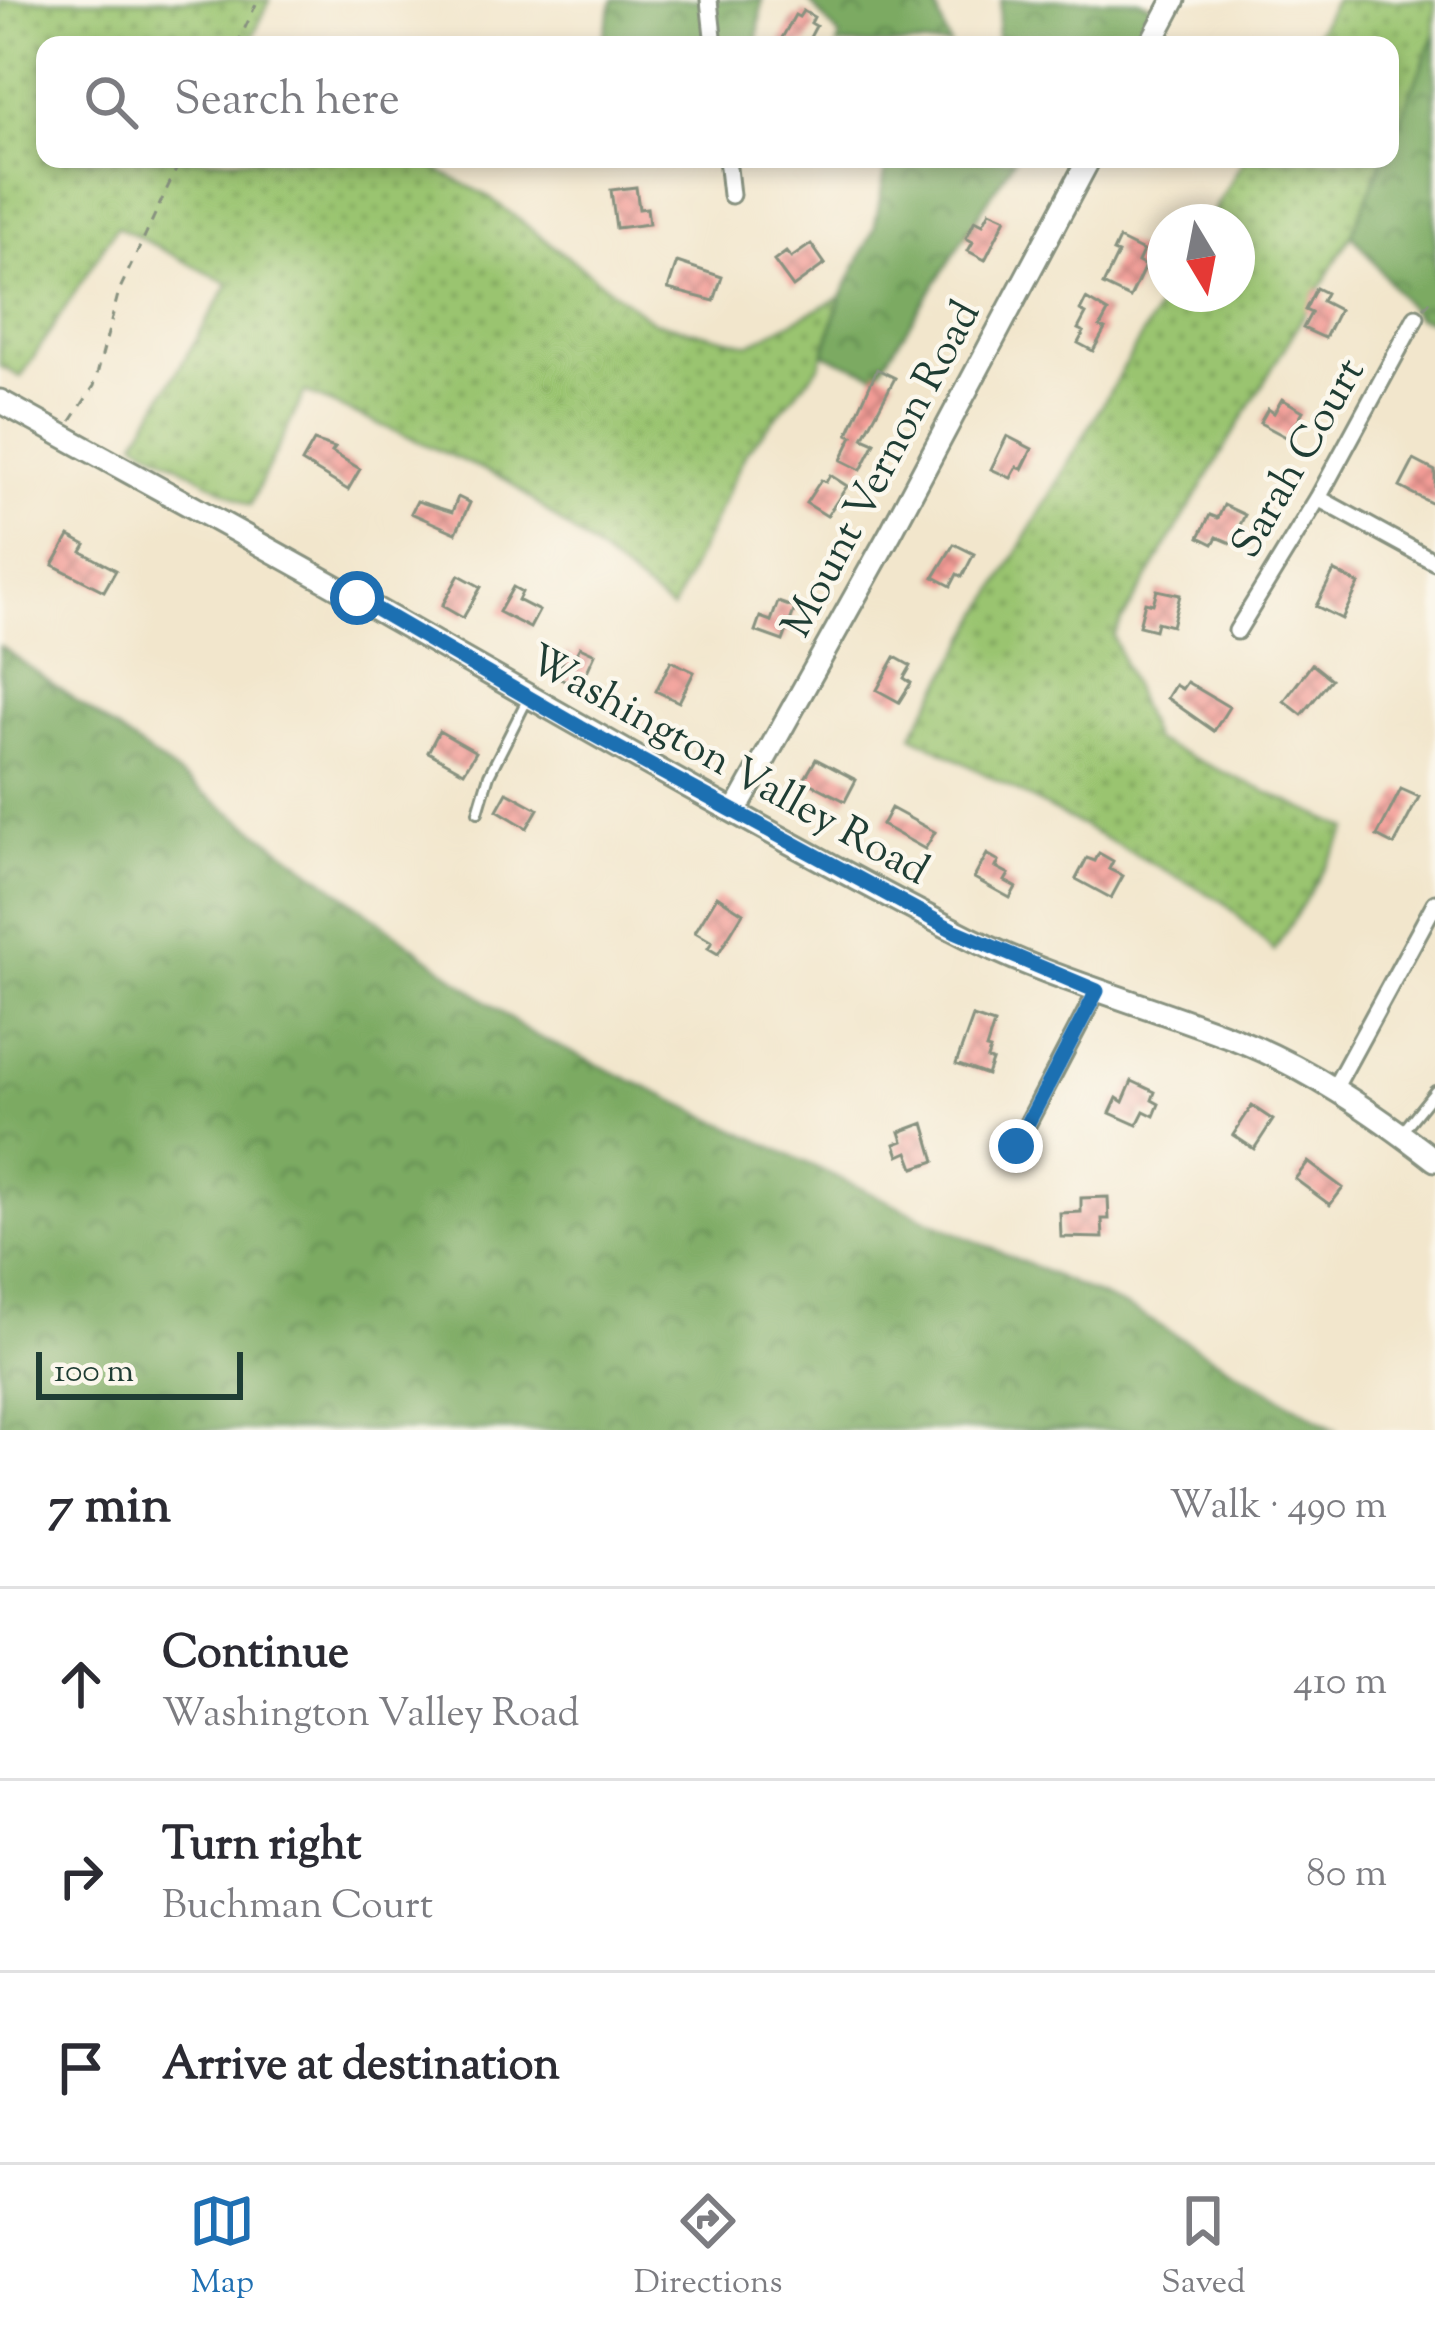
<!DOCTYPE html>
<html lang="en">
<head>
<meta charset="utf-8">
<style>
  body { margin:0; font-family:"Sorts Mill Goudy",serif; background:#f2f2f3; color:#2b2b33 }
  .compass { position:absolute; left:1147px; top:204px; width:108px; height:108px; border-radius:50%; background:#fff; box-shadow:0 6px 18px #0003; rotate:170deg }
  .scale { position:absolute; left:36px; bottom:30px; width:207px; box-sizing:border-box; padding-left:12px; border:6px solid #1f3d34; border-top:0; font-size:33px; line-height:42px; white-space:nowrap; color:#1f3d34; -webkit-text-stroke:9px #fbf7ec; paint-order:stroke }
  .stop { position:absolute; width:36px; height:36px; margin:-27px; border:9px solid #1f6fb2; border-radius:50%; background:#fff }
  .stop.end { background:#1f6fb2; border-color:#fff; box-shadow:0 3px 12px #0008 }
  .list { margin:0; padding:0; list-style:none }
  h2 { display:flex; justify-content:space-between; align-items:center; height:156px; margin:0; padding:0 48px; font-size:51px }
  h2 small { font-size:39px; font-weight:400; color:#7c7c81 }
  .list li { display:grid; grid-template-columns:78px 1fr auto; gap:36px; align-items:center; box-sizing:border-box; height:192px; padding:0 48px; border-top:3px solid #e1e1e2 }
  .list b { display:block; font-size:45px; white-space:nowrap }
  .list p { margin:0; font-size:39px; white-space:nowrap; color:#7c7c81 }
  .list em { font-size:39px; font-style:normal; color:#7c7c81 }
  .icon { flex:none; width:66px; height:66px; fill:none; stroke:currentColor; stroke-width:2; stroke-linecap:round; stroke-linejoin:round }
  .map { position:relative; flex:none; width:1435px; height:1430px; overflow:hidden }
  .search { position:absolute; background:#fff; box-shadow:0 6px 18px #0003; left:36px; right:36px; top:36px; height:132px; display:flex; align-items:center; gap:30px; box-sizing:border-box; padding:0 42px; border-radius:24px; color:#7c7c81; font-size:45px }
  .sheet { height:732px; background:#fff }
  nav { display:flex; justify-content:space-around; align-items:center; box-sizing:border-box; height:168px; border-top:3px solid #e1e1e2; background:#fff; font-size:33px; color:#7c7c81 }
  nav a { display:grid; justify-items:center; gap:6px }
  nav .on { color:#1f6fb2 }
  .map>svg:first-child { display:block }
</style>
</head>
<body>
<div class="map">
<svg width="1435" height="1430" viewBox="0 0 1435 1430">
  <defs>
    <pattern id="grass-dots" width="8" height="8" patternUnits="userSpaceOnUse" patternTransform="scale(3)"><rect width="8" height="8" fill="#9ac470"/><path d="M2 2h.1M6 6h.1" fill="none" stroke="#7da05d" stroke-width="1.8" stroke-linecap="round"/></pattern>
    <pattern id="forest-crowns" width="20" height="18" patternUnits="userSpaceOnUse" patternTransform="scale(3)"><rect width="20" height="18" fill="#7baa62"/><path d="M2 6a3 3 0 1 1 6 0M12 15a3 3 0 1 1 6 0" fill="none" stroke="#648c52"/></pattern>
    <pattern id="building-cross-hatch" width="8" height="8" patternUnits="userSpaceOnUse" patternTransform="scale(3)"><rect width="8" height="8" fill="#f39c96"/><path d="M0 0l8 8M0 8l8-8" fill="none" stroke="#c4807b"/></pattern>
  </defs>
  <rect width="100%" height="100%" fill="#fbf7ec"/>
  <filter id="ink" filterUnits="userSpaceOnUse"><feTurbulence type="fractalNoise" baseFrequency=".00833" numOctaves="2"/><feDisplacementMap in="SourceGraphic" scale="24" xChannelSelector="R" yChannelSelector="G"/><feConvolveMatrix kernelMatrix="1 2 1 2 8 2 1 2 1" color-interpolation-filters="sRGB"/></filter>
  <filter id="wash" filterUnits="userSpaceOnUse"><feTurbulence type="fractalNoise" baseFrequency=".004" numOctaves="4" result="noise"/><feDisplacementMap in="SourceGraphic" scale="48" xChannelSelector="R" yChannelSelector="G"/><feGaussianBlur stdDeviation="2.7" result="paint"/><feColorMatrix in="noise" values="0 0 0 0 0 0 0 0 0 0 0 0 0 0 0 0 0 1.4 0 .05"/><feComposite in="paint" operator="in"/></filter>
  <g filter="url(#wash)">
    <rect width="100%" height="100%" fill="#f2e6cc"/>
    <path fill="url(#grass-dots)" stroke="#5c8052" stroke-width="3" d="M0 0H270L249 45H45V159H416L489 197 652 321 749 344 841 297 820 365 746 452 672 610 507 480 305 392 250 505 136 441 229 284 117 226 21 377 0 366Z
      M1335 0H1435V34L1390 143V45H1309Z
      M1244 159H1383L1352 234 1113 636 1153 740 1348 829 1274 951 1224 902 912 735 1166 294H1237V222H1207Z"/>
    <path fill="url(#forest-crowns)" stroke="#4d744b" stroke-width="3" d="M613 0H762L757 45H601Z
      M808 0H933L950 45H837L840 37Z
      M1001 0H1138L1158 8 1139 45H996Z
      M1435 34V322L1416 317 1352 234 1383 159H1390V143Z
      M888 159H1014L877 375 824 354 841 297 874 229Z
      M0 646 323 879 526 1031 943 1227 1135 1311 1336 1430H0Z"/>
    <g id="blocks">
      <path fill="url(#building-cross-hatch)" d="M803 11 814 17 811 23 816 26 806 45H778L795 15 799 17Z
        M636 187 639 209 647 208 649 224 616 228 611 190Z
        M990 211 1006 218 985 260 968 251 973 242 966 238 975 220 983 224Z
        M1119 239 1143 251 1138 262 1145 266 1130 298 1103 285 1118 254 1113 252Z
        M811 244 825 264 793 287 774 261 786 252 791 258Z
        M677 262 722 277 714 301 668 289Z
        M1316 288 1326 293 1322 301 1339 310 1325 338 1303 328 1311 313 1305 310Z
        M1086 299 1108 312 1100 327 1105 329 1093 351 1078 343 1084 332 1078 329 1086 314 1080 311Z
        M877 369 895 378 863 438 875 443 861 470 841 460 853 436 848 434Z
        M1282 399 1303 411 1288 438 1260 423 1268 409 1274 413Z
        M1007 436 1032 449 1022 469 1017 467 1011 478 991 469Z
        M314 441 335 448 332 452 360 469 348 490 302 462Z
        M1414 460 1435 471V505L1400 487Z
        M830 475 847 486 827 516 806 503 821 480 826 482Z
        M458 497 470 503 456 533 411 513 417 501 452 512Z
        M1224 505 1245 515 1231 543 1217 537 1213 544 1199 537 1210 515 1218 518Z
        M69 536 86 545 82 552 116 570 104 591 53 565Z
        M954 544 974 554 962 577 957 574 951 586 934 577Z
        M1334 571 1359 584 1342 619 1316 606Z
        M459 575 481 587 463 618 442 606Z
        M513 587 522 592 518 600 539 611 530 628 499 612Z
        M1157 590 1180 595 1172 626 1157 622 1155 630 1139 626 1145 602 1153 604Z
        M778 602 795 608 783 641 755 631 760 617 771 621Z
        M580 647 595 654 584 678 579 676 575 685 556 676 567 652 575 656Z
        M895 657 911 666 904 678 911 683 899 702 877 690Z
        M671 661 694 672 679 702 656 691Z
        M1312 664 1331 679 1302 715 1284 701Z
        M1187 682 1229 707 1214 731 1167 698 1175 685 1182 689Z
        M439 731 476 752 464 772 428 752Z
        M816 759 856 780 845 801 804 780Z
        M1401 789 1419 797 1394 845 1377 836Z
        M507 792 538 809 527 828 497 810Z
        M891 808 935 832 925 849 882 825Z
        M1099 853 1113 861 1109 869 1123 876 1111 898 1076 879 1087 858 1095 861Z
        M987 854 999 861 996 867 1009 874 1005 881 1016 887 1010 898 974 878Z
        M717 896 743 913 718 954 708 948 712 942 695 932Z
        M973 1017 994 1024 986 1049 990 1050 987 1059 992 1061 987 1075 956 1064Z
        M1132 1081 1155 1092 1152 1100 1159 1104 1154 1116 1144 1111 1137 1125 1110 1113 1117 1098 1123 1102Z
        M1252 1106 1273 1120 1254 1149 1233 1135Z
        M924 1123 935 1161 914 1168 908 1152 899 1156 895 1144 903 1141 900 1132Z
        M1308 1162 1343 1188 1330 1205 1295 1179Z
        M1108 1197 1109 1219H1102L1103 1238 1061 1237 1060 1213 1081 1212V1198Z"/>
    </g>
  </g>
  <g filter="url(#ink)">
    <use href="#blocks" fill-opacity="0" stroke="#889280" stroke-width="3"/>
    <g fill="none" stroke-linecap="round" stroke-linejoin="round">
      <defs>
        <path id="lane" d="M478 812 489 775 528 698
          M1402 1132 1435 1091"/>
        <path id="street" d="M709 0 714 45
          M727 159 731 195
          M1318 498 1435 562
          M1237 631 1318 498 1416 317
          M1334 1089 1435 903
          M1016 1146 1097 991"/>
        <path id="secondary" d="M1150 45 1174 0
          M0 401C119 467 240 532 358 599 556 711 752 826 954 930 1043 977 1140 1002 1233 1038 1307 1067 1373 1112 1435 1160
          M735 812 891 532 1089 159"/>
      </defs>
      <use href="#lane" stroke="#889280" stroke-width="14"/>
      <use href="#street" stroke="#889280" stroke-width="21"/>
      <use href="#secondary" stroke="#889280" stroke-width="27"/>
      <path stroke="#889280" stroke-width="3" stroke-dasharray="9 9" stroke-linecap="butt" d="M237 45 258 0
        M1424 308 1435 296
        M71 421 94 386 119 291 181 159"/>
      <use href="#lane" stroke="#fff" stroke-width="8"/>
      <use href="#street" stroke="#fff" stroke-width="15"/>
      <use href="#secondary" stroke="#fff" stroke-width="21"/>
    </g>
  </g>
  <g fill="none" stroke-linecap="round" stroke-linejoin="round" filter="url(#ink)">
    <path stroke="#1f6fb2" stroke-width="15" d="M357 598 581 728 955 931 1097 991 1016 1146"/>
  </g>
  <g text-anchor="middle" stroke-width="9" stroke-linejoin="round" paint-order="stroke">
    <g font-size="42" fill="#1f3d34" stroke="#fbf7ec">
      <text transform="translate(1296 457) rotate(-60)" y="15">Sarah Court</text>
      <text transform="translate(879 468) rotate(-62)" y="15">Mount Vernon Road</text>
      <text transform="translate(730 763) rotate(29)" y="15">Washington Valley Road</text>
    </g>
  </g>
</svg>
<svg class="compass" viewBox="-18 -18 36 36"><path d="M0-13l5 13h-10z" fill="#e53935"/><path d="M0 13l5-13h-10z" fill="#7c7c81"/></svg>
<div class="scale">100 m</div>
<div class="stop" style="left:357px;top:598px"></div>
<div class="stop end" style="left:1016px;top:1146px"></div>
<div class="search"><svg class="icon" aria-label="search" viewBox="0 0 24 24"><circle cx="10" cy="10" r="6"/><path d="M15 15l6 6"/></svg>Search here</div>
</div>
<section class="sheet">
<h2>7 min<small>Walk · 490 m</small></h2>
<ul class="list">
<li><svg class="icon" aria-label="ahead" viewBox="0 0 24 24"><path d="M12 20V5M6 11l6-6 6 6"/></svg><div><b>Continue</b><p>Washington Valley Road</p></div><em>410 m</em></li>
<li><svg class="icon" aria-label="right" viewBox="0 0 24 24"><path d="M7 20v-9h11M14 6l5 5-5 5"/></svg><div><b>Turn right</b><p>Buchman Court</p></div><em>80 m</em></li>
<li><svg class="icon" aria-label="arrive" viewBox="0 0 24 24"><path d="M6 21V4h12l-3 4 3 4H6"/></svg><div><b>Arrive at destination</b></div></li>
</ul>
</section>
<nav>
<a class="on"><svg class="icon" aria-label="map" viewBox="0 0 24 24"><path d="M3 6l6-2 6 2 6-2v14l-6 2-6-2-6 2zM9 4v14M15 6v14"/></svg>Map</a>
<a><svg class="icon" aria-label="directions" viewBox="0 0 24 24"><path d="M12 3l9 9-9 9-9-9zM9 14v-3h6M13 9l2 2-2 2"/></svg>Directions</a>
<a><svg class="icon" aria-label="saved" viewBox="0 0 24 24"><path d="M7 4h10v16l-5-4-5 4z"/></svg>Saved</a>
</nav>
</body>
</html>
